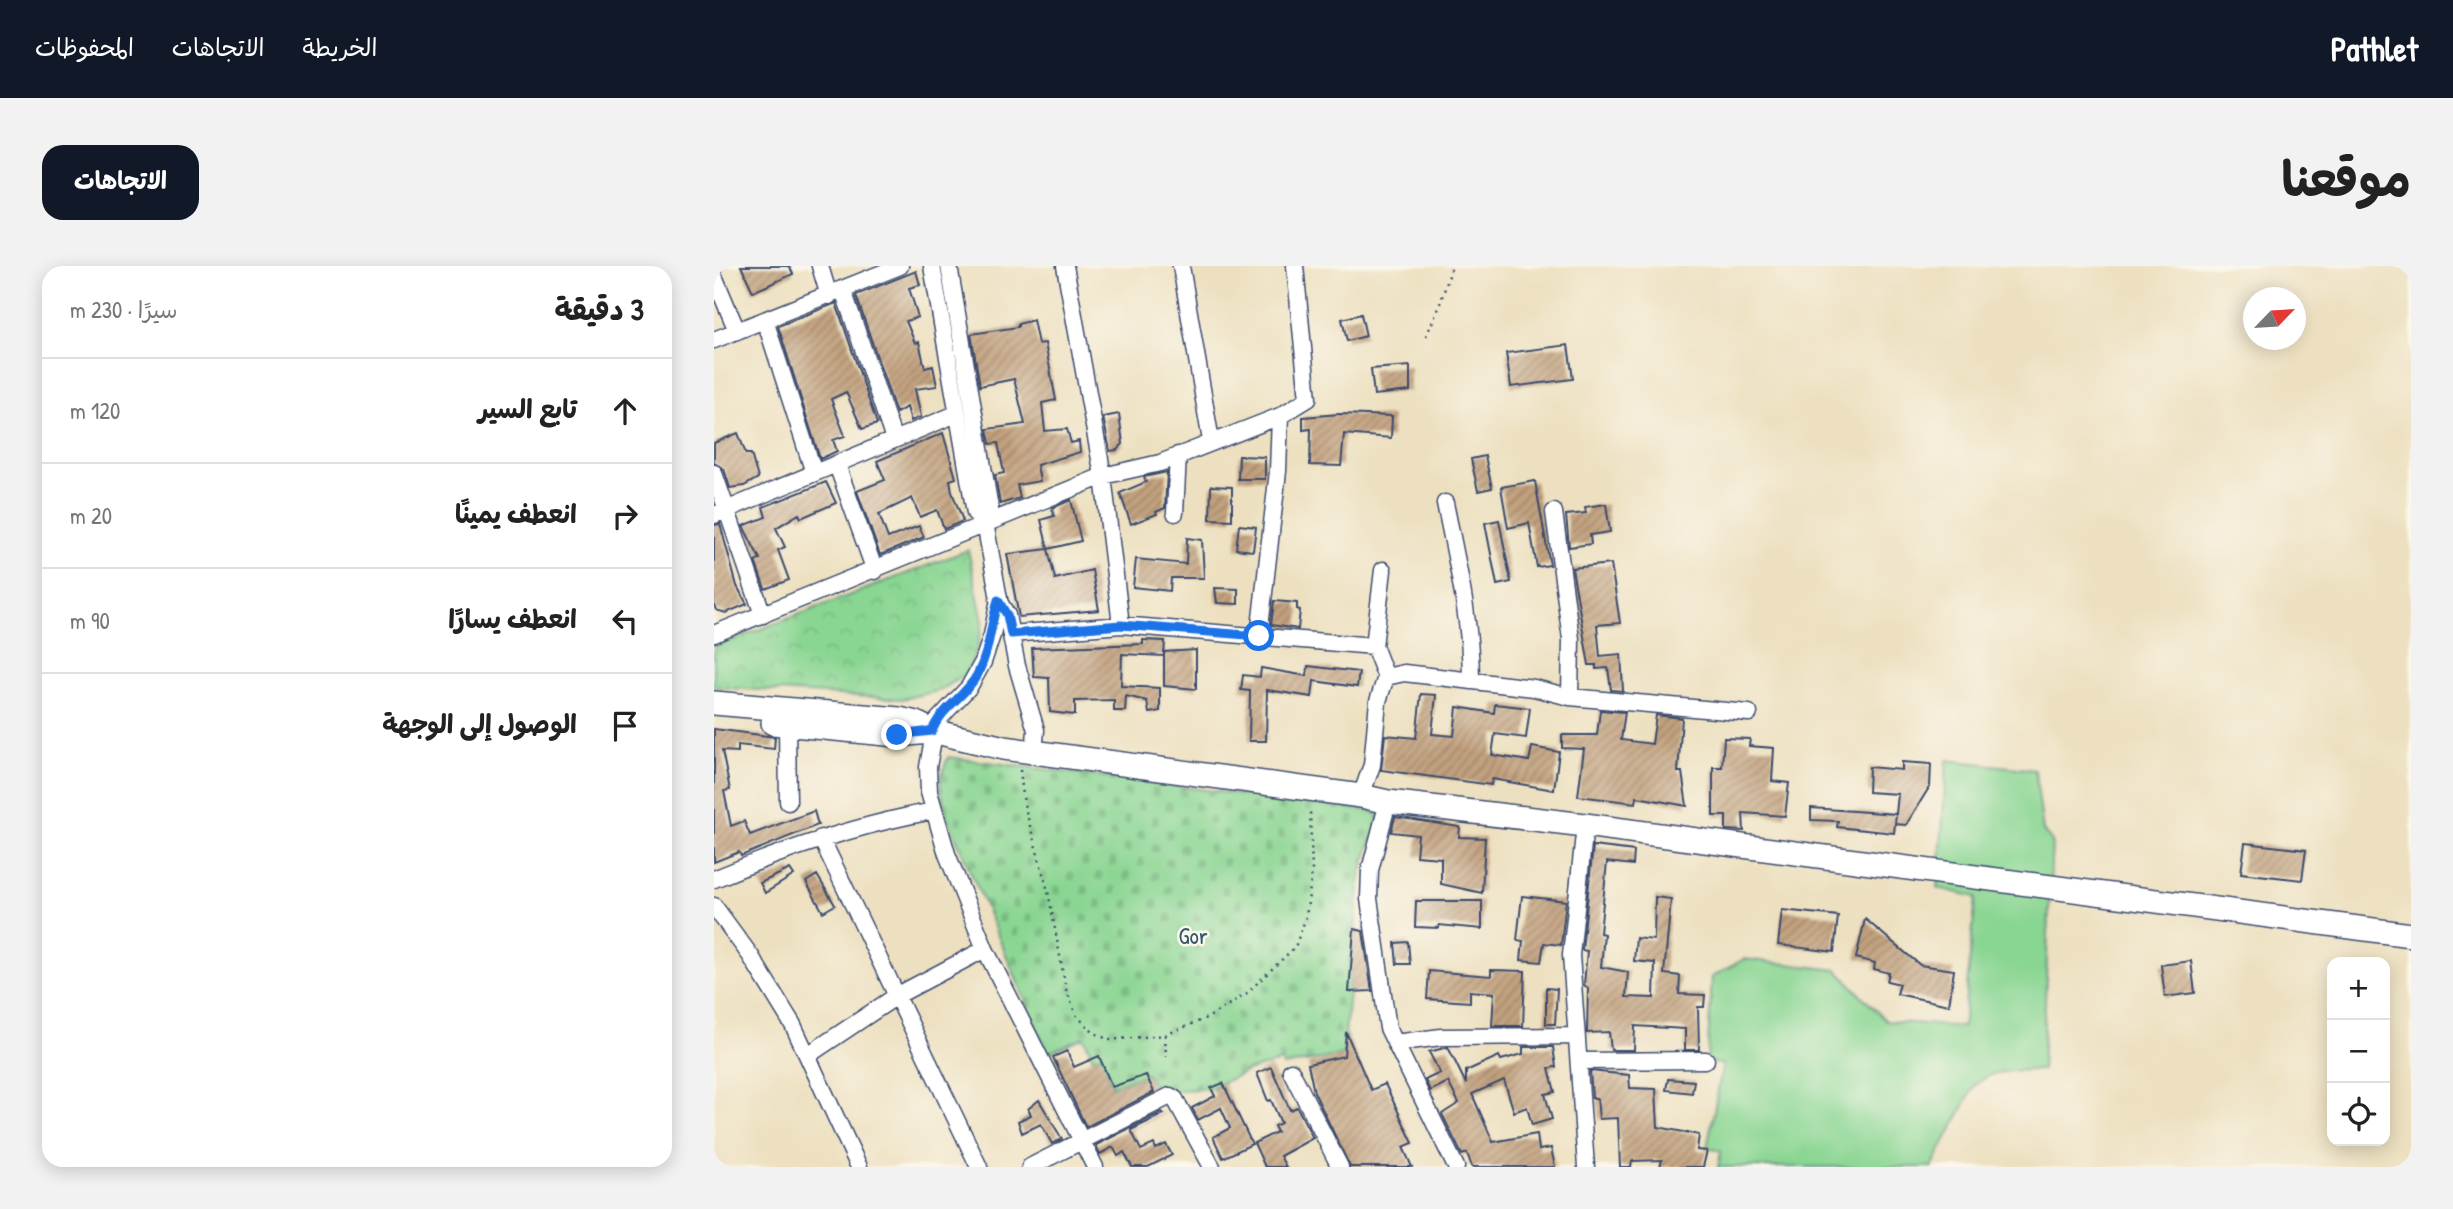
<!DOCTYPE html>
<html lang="ar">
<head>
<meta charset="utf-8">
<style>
  body { margin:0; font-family:"Patrick Hand","Playpen Sans Arabic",sans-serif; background:#f2f2f2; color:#222; direction:rtl }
  .controls { position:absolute; right:21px; bottom:21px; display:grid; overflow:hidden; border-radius:14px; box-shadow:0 4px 18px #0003 }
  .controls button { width:63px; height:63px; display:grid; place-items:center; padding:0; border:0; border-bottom:2px solid #e0e0e0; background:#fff; color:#222; font:35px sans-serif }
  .compass { position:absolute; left:1529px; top:21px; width:63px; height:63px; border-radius:50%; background:#fff; box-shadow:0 4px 18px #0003; rotate:65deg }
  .stop { position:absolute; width:21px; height:21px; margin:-16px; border:5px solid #1a73e8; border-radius:50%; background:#fff }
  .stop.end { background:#1a73e8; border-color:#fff; box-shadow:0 2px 7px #0008 }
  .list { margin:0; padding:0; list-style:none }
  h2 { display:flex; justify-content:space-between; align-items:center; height:91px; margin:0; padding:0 28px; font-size:30px }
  h2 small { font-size:23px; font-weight:400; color:#767676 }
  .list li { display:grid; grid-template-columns:46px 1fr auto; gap:21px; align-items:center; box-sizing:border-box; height:105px; padding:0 28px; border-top:2px solid #e0e0e0 }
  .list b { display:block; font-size:26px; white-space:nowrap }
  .list em { font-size:23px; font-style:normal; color:#767676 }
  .icon { flex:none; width:38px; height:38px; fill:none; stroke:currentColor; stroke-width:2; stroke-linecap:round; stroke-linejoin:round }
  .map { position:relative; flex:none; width:1697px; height:901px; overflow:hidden; direction:ltr; border-radius:21px }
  header { display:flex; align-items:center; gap:42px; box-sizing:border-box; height:98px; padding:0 35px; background:#111827; color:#fff }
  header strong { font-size:33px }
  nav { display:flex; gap:38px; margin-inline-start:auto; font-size:24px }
  .intro { display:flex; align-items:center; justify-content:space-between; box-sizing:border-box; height:168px; padding:0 42px }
  h1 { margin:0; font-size:49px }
  .button { padding:18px 32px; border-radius:21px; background:#111827; color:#fff; font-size:24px; font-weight:700 }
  main { display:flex; gap:42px; padding:0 42px }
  aside { flex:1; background:#fff; border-radius:21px; box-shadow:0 4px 18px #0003 }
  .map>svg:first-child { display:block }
</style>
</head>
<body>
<header>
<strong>Pathlet</strong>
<nav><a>الخريطة</a><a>الاتجاهات</a><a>المحفوظات</a></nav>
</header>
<div class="intro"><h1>موقعنا</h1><a class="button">الاتجاهات</a></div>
<main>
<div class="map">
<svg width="1697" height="901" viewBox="0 0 1697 901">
  <defs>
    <pattern id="cemetery-stones" width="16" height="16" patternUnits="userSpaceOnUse" patternTransform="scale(1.75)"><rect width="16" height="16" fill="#89d592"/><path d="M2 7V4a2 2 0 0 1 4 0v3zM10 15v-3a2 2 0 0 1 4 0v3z" fill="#76b780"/></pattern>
    <pattern id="park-crowns" width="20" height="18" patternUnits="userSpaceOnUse" patternTransform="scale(1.75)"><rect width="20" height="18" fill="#89d592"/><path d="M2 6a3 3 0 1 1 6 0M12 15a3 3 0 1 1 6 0" fill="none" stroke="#76b780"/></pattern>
    <pattern id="building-hatch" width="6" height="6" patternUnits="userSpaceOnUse" patternTransform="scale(1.75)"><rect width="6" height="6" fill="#c2a17e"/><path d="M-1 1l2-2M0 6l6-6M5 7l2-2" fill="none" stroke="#9d846a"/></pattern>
  </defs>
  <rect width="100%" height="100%" fill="#fbf7ec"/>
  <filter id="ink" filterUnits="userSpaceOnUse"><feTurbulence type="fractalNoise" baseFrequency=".0143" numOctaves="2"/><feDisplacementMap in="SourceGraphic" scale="14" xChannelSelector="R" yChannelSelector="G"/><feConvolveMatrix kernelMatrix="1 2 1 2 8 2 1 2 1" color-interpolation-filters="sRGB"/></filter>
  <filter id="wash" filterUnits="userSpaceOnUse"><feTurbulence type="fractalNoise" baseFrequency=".00686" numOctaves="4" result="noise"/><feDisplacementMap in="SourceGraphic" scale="28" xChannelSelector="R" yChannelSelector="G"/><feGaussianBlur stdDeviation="1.57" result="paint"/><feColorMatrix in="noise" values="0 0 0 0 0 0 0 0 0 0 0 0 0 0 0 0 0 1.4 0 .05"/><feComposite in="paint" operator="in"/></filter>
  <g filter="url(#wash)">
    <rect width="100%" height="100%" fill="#ede0c0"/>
    <path fill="#89d592" stroke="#528278" stroke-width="2" d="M1233 494 1321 504 1329 565 1338 576 1328 804C1303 805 1278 802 1260 820L1218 901H1004L1007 885 993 882 1009 798 993 796 998 711 1030 693 1123 704 1172 755 1249 761 1262 631 1224 622Z"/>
    <path fill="url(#cemetery-stones)" stroke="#528278" stroke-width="2" d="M234 491 657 545 666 550 646 610 629 789 569 800 568 795 533 805 497 822 443 826 433 808 398 820 387 789 379 792 370 771 334 787 231 546 226 514Z"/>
    <path fill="url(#park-crowns)" stroke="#528278" stroke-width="2" d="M254 284 269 355 263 384 252 408 227 424 188 433 0 421V381Z"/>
    <g id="blocks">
      <path fill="url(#building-hatch)" d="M27 0H75L79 8 39 26Z
        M202 5 206 19 195 22 204 51 192 55 201 77 205 76 211 102 219 100 223 120 201 123 207 151 197 155 193 141 182 147 142 29Z
        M122 37 163 158 148 163 132 126 117 133 131 170 119 174 123 185 106 193 64 60Z
        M647 48 652 70 633 75 628 53Z
        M319 54 324 78 331 77 342 134 328 137 331 165 353 163 357 177 365 175 366 186 323 199 326 215 303 219 306 232 286 238 281 209 290 207 284 177 276 178 273 163 311 158 300 113 266 120 257 68 304 61V58Z
        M854 79 859 113 797 121 792 87Z
        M696 100V125L660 129 657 103Z
        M405 148 409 178 403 184 396 185 389 151Z
        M626 148 678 150 677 172 630 168 627 200 596 199 597 163 589 164V151Z
        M24 167 32 188H37L44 212 30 220 16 222 10 203 0 197V177Z
        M229 167 242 212 236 214 238 226 249 255 230 263 223 244 206 251 198 232 165 248 174 272 205 260 210 271 166 289 143 225 171 214 163 195Z
        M525 190 551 191V213H524Z
        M771 190 778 222 764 225 757 193Z
        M453 206 451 242 442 246 443 248 417 258 406 227 432 216 430 211Z
        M821 215 836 299 823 301 815 257 794 262 787 221Z
        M112 216 122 237 87 252 85 248 62 262 71 281 64 284 75 314 51 323 41 295 46 293 29 260 52 251 49 241Z
        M497 220 518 221V254L496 253Z
        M357 234 367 275 334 283 327 254 340 250 338 242Z
        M892 238 896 266 876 269 877 278 855 281 852 249 872 247 871 241Z
        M785 254 797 316 783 319 771 257Z
        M6 258 23 320 33 338 12 347 2 344 0 339V259Z
        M525 259 542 261 539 285 522 283Z
        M473 272 488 274 490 312H457L456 325 419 321 422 293 472 298Z
        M334 283 341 313 378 304 385 344 305 351 293 288Z
        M897 298 906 357 883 359 886 390 907 388 909 425 897 424 894 402 882 403V399H875L858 302Z
        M501 322 524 323V338L503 337Z
        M560 335 583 337V343L586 344 584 363 557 359Z
        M429 374 451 375 450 390 408 388 407 420 446 422V445L435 447 433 435 412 430 411 445H400V434L361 435V449L336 446 335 412 320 411 318 382 429 378Z
        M482 384V423L450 420V386Z
        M594 400 645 406 643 421 600 415 598 431 553 424 552 475H535L536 425 527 424 529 409 546 411 547 402 593 410Z
        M707 428 722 429 718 468 740 470 743 441 780 447 781 438 816 442 812 472 781 468 778 489 815 495 818 481 845 486 840 524 778 513 777 519 667 504 671 469 702 472Z
        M886 444 911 446 907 474 938 478 942 449 968 452 964 506H968L973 540 923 531 922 537 864 530 870 483 848 482V469H883Z
        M0 463 61 471 60 483 24 479V486L8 485 16 524 10 525 17 560 30 555 36 569 100 545 104 559 27 590 25 586 0 596Z
        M1010 472 1036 473 1035 480 1060 482 1058 515 1075 517 1071 550 1029 547 1030 565 1012 564V550H999V501H1008Z
        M1188 496 1217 498 1216 520 1192 559 1181 558 1184 528 1154 526 1155 501 1188 504Z
        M1097 542 1182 548 1180 567 1123 561 1124 555 1097 554Z
        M681 551 746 561 745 571 771 572 768 627 727 618V592L702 590 704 569 677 566Z
        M1531 577 1592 584 1588 614 1527 607Z
        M879 580 920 585 919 599 893 596 886 667 890 668 887 701 914 706 912 731 940 732 941 697 920 695 922 672 940 674 941 631 957 633 950 708 966 710 965 728 991 729 990 741H984L985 784H971V763L921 760 920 784H897L895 766 873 767 874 722 870 719 873 685 868 684Z
        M76 603 80 609 51 627 46 617Z
        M103 609 121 639 109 646 92 616Z
        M808 630 852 635 847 679 830 677 827 696 807 694 809 675 803 674Z
        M702 635H768V663L725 659V662L701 661Z
        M1068 644 1124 650 1120 686 1064 679Z
        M1151 653 1206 699 1240 704 1235 739 1183 728 1186 718 1173 715 1175 707 1160 703 1161 697 1142 692Z
        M640 663 649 665 658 725 635 726Z
        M694 676 696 698H683L681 677Z
        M1477 695 1481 727 1451 731 1447 699Z
        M777 704 811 705 809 760H778L780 727 756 725V736L713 733 715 705 777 710Z
        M832 722 843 723 841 758H832Z
        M632 766 657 824 671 818 699 877 689 881 698 901H636L600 826 594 798 630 790Z
        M734 781 752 818V805L785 790 787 794 809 788V781H839L842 801 835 802 841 826 831 828 838 853 818 859 813 841 800 846 790 814 758 828 779 876 823 868 825 884 837 882 841 901H758L753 887 748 889 728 848 745 837 734 816 716 825 711 814 726 807 715 786Z
        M353 785 360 801 385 790 398 821 432 809 440 826 372 861 339 791Z
        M557 801 576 844 583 841 599 872 566 890 572 901H551L540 877 563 866 560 860 567 857 557 834 554 835 543 807Z
        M876 805 915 809 916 822 942 823 944 861 985 869 983 884 993 885 989 901H946L948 894 918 895 917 901H906L904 852 885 853 883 832H878Z
        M954 813 980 815 978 827 952 824Z
        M509 817 538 878 509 892 499 871 516 862 507 842 484 854 478 842 501 830 497 822Z
        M325 834 348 873 338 878 327 858 308 867 304 855 317 849 314 843Z
        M448 846 450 848 417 864 427 884 440 878 442 883 452 878 458 889 434 901H418L410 886 404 890 399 881 386 888 382 879Z"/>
    </g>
  </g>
  <g filter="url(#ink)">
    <use href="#blocks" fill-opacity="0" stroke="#3a4a6d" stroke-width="2"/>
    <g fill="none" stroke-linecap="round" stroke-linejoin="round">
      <defs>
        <path id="minor" d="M106 0 115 30
          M218 0 261 247 271 257
          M235 0 276 242 271 257 285 333 278 369 269 396 255 421 222 456 214 501 215 526 233 588 271 683 381 901
          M351 0 389 210 407 359
          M467 0 497 175
          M0 10 23 65
          M129 24 180 174
          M51 54 100 207
          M0 74 186 0
          M123 199 161 305
          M0 207 49 349
          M731 237C743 296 757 355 757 415
          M840 246 857 373 856 431
          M461 247 464 189
          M0 249 242 148
          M284 334 293 349 303 400 322 464 320 486
          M0 368 389 210 446 197 566 150 594 133 581 0
          M297 368 407 359 660 380
          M545 370 564 205 566 150
          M672 411 690 407 820 422 856 431 1035 447
          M73 459 74 536
          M647 530 658 499 664 435 672 411 660 380 669 304
          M674 536 656 604 655 633 674 762 742 901
          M871 559 857 689 872 901
          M107 572 265 901
          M0 613C72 583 143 559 219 545
          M0 640 36 689 79 759 145 901
          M681 777 727 771 862 770
          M94 789 184 729 271 683
          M866 795 992 794
          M577 805 626 901
          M316 901 456 830 461 833 498 901"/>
        <path id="secondary" d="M0 437 185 453 202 457 218 465 290 482 647 530 674 536 871 559 1697 669
          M59 457 183 469 216 466"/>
      </defs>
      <use href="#minor" stroke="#3a4a6d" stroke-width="19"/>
      <use href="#secondary" stroke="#3a4a6d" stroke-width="26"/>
      <path stroke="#3a4a6d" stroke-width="2.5" stroke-dasharray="2 5" stroke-linecap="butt" d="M712 70 724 44 738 0
        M306 504 310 538 334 625 352 723 362 749 379 766 395 774 451 769 495 751 533 727 581 681 592 651 598 606 596 543
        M451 769 452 791"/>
      <use href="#minor" stroke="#fff" stroke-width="16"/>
      <use href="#secondary" stroke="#fff" stroke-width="23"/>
    </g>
  </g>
  <g fill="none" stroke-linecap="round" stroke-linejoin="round" filter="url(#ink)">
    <path stroke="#1a73e8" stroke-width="9" d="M183 469 218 465C227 442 251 431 263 409 276 385 276 360 284 334L293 349 297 368 407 359 545 370"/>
  </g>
  <g text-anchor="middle" stroke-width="5" stroke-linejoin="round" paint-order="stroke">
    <g font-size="23" fill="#36586b" stroke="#fbf7ec">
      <text x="479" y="678">Gor</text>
    </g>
  </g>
</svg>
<div class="controls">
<button>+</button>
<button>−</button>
<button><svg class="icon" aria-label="locate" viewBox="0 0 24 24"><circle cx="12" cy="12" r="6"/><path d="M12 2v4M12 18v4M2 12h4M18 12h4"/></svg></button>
</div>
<svg class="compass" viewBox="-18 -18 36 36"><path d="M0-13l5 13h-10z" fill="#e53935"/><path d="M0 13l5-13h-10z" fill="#767676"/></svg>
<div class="stop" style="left:545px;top:370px"></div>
<div class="stop end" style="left:183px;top:469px"></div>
</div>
<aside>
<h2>3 دقيقة<small>سيرًا · 230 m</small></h2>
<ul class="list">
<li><svg class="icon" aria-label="ahead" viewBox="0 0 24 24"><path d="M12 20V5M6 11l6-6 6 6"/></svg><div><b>تابع السير</b></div><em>120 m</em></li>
<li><svg class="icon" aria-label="right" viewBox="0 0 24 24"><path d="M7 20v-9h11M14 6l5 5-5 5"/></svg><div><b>انعطف يمينًا</b></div><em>20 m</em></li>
<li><svg class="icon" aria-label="left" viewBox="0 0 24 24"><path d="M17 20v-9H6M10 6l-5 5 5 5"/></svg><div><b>انعطف يسارًا</b></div><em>90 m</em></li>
<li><svg class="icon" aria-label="arrive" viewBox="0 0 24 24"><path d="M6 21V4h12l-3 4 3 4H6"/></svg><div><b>الوصول إلى الوجهة</b></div></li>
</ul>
</aside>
</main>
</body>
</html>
